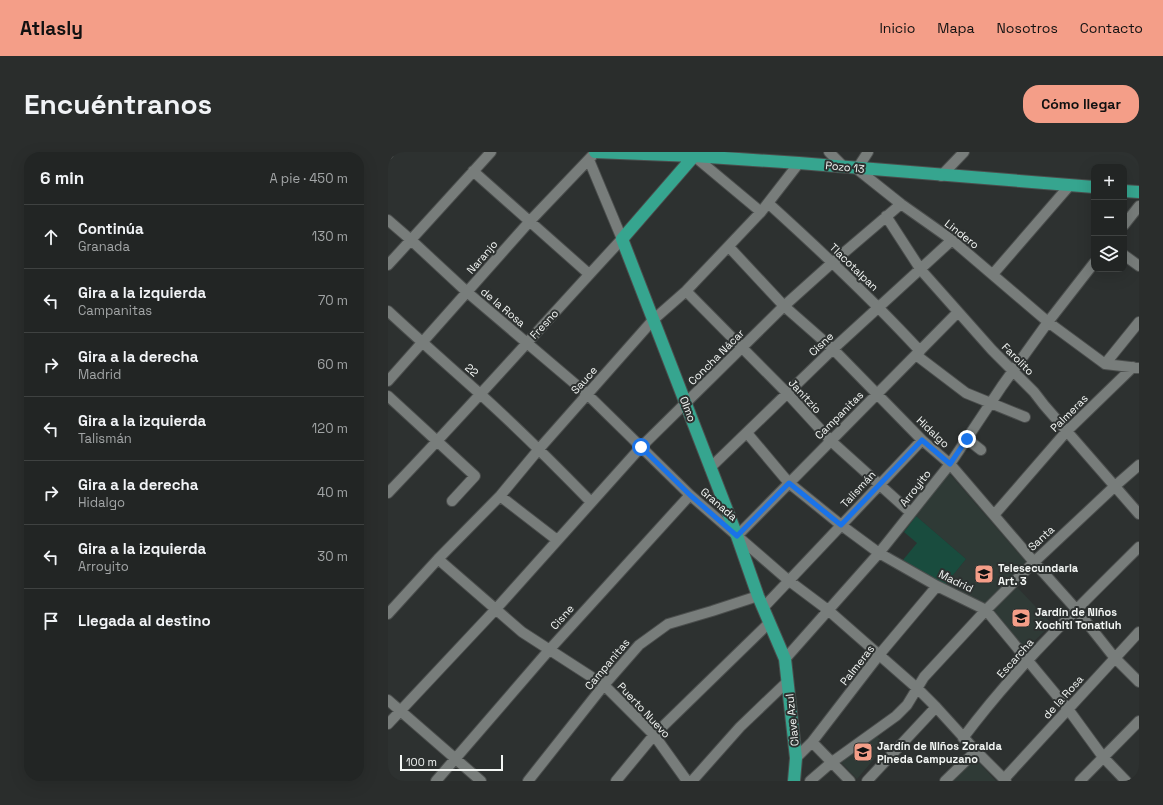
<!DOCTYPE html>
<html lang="es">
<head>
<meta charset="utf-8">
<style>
  body { margin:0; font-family:"Space Grotesk",sans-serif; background:#2a2d2c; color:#f1f3f6 }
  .controls { position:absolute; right:12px; top:12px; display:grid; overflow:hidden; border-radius:8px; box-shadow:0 4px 16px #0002 }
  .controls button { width:36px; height:36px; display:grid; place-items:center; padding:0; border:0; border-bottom:1px solid #3f4241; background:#222524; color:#f1f3f6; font:20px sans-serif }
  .scale { position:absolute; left:12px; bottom:10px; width:103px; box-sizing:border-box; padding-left:4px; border:2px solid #f3f6f4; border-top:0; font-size:11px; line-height:14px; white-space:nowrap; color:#f3f6f4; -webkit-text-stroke:3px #2d3130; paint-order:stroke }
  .stop { position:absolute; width:12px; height:12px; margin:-9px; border:3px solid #1a73e8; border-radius:50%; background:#fff }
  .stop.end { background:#1a73e8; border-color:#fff; box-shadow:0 1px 4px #0008 }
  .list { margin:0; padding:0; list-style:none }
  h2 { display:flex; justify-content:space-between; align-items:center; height:52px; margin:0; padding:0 16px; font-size:17px }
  h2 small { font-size:13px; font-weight:400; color:#a2a5a6 }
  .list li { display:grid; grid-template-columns:26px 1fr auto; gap:12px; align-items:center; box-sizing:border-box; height:64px; padding:0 16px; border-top:1px solid #3f4241 }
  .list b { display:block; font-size:15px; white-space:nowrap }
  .list p { margin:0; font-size:13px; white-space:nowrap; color:#a2a5a6 }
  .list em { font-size:13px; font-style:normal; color:#a2a5a6 }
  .icon { flex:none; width:22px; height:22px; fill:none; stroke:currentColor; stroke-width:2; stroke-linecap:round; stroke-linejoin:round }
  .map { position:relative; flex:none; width:751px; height:629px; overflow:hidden; border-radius:16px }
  header { display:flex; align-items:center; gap:24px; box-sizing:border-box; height:56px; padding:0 20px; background:#f49e88; color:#111 }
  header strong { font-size:19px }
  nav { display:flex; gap:22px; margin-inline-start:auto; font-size:14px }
  .intro { display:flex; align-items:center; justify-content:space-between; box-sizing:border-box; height:96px; padding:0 24px }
  h1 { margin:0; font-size:28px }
  .button { padding:10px 18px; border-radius:16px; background:#f49e88; color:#111; font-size:14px; font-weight:700 }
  main { display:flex; gap:24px; padding:0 24px }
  aside { flex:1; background:#222524; border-radius:16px; box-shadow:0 4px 16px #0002 }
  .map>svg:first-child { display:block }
</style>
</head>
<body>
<header>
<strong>Atlasly</strong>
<nav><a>Inicio</a><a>Mapa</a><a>Nosotros</a><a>Contacto</a></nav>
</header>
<div class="intro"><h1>Encuéntranos</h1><a class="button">Cómo llegar</a></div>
<main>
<aside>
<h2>6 min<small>A pie · 450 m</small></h2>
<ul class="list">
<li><svg class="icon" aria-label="ahead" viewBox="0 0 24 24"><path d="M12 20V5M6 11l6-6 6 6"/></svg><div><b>Continúa</b><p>Granada</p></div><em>130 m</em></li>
<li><svg class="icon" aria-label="left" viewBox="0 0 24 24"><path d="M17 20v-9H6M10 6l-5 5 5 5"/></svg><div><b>Gira a la izquierda</b><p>Campanitas</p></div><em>70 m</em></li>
<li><svg class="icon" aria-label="right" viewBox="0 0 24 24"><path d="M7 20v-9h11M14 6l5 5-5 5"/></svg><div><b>Gira a la derecha</b><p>Madrid</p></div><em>60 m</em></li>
<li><svg class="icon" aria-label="left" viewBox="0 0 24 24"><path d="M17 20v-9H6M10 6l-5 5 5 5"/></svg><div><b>Gira a la izquierda</b><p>Talismán</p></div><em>120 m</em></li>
<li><svg class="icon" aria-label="right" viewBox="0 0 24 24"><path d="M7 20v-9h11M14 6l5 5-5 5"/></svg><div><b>Gira a la derecha</b><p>Hidalgo</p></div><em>40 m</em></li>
<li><svg class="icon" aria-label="left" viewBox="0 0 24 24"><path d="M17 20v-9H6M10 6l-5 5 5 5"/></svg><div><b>Gira a la izquierda</b><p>Arroyito</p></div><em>30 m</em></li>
<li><svg class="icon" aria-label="arrive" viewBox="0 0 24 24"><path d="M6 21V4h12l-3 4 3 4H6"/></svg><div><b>Llegada al destino</b></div></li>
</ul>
</aside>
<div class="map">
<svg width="751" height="629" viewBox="0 0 751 629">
  <rect width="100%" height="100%" fill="#2d3130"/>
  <path fill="#2f3a36" d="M561 321 638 410 597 451 557 433 578 407 528 364Z
    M629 435 664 472 637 498 603 460Z
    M482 578 498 593 469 627 449 606Z
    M586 605 608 629H563Z"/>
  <path fill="#194c3e" d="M528 364 578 407 557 433 515 408 529 391 516 380Z"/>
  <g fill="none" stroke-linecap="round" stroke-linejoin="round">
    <defs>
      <path id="minor" d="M441 0 456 15
        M480 0 469 17 513 52 564 88 660 170 717 212 751 216
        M0 2 1 0
        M307 2 306 4 373 60
        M85 19 201 122
        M553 24 576 0
        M380 51C433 99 484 147 532 199
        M498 64 533 118 604 198 646 240 656 253 751 362
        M0 68 23 88 79 140 199 242 302 343 400 428 440 458 530 537 548 555 588 599 618 629
        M736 73 751 54
        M341 95 396 154 445 197 534 288 562 312 646 410 688 457 726 505 751 530
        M736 103 751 114
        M0 113 103 0
        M605 122 682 33
        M298 139 399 241 443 289 523 361
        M0 159C30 187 61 214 91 241 130 276 167 313 203 350
        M528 203 578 241 637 265
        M717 212 751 170
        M0 229 142 69 204 4
        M0 244 87 324 64 349
        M359 281 401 331 453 373 491 401 549 434 598 458 680 557 715 605 738 629
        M579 287 593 298
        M322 316 445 197 564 88
        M0 341C80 258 156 171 234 87L201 8
        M112 344 169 388
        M606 363 678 280 745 215
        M349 384 570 160
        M50 407 134 480 216 533 266 583 299 629
        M375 456 534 288
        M0 462 50 407 112 344 151 297 265 168 298 139 373 60 411 11
        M397 507 491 401 562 312 614 234 660 170 706 111
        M0 548 93 629
        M0 572 107 458 253 295 396 154 445 110 513 52
        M575 586C627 516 690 456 751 395
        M424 590 462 629
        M408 606 424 590 491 503 549 434
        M616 627 751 480
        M48 629 162 497 302 343
        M140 629 216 533 251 493 280 472 324 459 370 444
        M228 629 266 583 381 471
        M304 629 352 575 399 530
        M422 629 444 610 508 564 519 553 536 525 598 458 646 410 727 334 751 313
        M479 629 548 555
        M557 629 588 599
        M692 629 751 569"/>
      <path id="major" d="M207 0 306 4 411 11 706 35
        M306 4 234 87 349 384 370 444 397 507 408 606 406 629
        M736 39 751 40"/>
    </defs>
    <use href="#minor" stroke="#4b4e4d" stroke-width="12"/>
    <use href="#major" stroke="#4b4e4d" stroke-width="14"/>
    <use href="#minor" stroke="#787d7b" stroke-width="10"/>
    <use href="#major" stroke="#36a58f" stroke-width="12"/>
  </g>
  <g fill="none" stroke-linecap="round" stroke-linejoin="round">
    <path stroke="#1a73e8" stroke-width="5" d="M253 295 302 343 349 384 401 331 453 373 534 288 562 312 579 287"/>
  </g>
  <defs>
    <symbol id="school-square" viewBox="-11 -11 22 22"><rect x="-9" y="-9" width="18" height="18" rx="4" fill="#f49e88" stroke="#2d3130"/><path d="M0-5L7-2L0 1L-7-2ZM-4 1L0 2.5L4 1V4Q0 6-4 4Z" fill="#111"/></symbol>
  </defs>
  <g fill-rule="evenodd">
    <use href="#school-square" x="585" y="411" width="22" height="22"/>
    <use href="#school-square" x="622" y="455" width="22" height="22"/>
    <use href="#school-square" x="464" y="589" width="22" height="22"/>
  </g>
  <g text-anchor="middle" stroke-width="4" stroke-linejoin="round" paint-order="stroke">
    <g font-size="11" fill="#f3f6f4" stroke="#2d3130">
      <text transform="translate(457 15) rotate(6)" y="4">Pozo 13</text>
      <text transform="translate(574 82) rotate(38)" y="4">Lindero</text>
      <text transform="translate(94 105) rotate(-49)" y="4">Naranjo</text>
      <text transform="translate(466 115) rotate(44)" y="4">Tlacotalpan</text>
      <text transform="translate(115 155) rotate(40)" y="4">de la Rosa</text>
      <text transform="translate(156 172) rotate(-47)" y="4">Fresno</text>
      <text transform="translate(433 192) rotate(-43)" y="4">Cisne</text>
      <text transform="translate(328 205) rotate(-45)" y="4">Concha Nácar</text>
      <text transform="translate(630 207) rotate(45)" y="4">Farolito</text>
      <text transform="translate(84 218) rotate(41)" y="4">22</text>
      <text transform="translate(196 228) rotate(-48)" y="4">Sauce</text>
      <text transform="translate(417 244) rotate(47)" y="4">Janitzio</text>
      <text transform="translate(300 257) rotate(69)" y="4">Olmo</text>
      <text transform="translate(681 261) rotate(-45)" y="4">Palmeras</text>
      <text transform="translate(451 263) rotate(-45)" y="4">Campanitas</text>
      <text transform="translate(545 280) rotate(43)" y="4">Hidalgo</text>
      <text transform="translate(527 336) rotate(-52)" y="4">Arroyito</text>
      <text transform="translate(470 337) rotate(-47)" y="4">Talismán</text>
      <text transform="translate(331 352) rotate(41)" y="4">Granada</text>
      <text transform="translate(653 386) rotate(-43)" y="4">Santa</text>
      <text transform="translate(568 429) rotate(26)" y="4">Madrid</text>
      <text transform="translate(174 465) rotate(-48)" y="4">Cisne</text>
      <text transform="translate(627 506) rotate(-48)" y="4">Escarcha</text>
      <text transform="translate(219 512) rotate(-50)" y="4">Campanitas</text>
      <text transform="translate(469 513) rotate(-52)" y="4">Palmeras</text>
      <text transform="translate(675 545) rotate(-48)" y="4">de la Rosa</text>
      <text transform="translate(256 558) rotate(47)" y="4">Puerto Nuevo</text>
      <text transform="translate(404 568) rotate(-96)" y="4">Clave Azul</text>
    </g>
    <g font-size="11" font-weight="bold" fill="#f3f6f4" stroke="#2d3130" text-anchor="start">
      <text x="610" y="420">Telesecundaria<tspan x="610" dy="13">Art. 3</tspan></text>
      <text x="647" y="464">Jardín de Niños<tspan x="647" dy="13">Xochitl Tonatiuh</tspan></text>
      <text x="489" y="598">Jardín de Niños Zoraida<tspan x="489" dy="13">Pineda Campuzano</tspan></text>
    </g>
  </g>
</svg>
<div class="controls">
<button>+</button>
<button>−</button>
<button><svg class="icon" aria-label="layers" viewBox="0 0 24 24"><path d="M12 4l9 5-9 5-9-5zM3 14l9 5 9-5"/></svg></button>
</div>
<div class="scale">100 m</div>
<div class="stop" style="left:253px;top:295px"></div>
<div class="stop end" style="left:579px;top:287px"></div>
</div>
</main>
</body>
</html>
